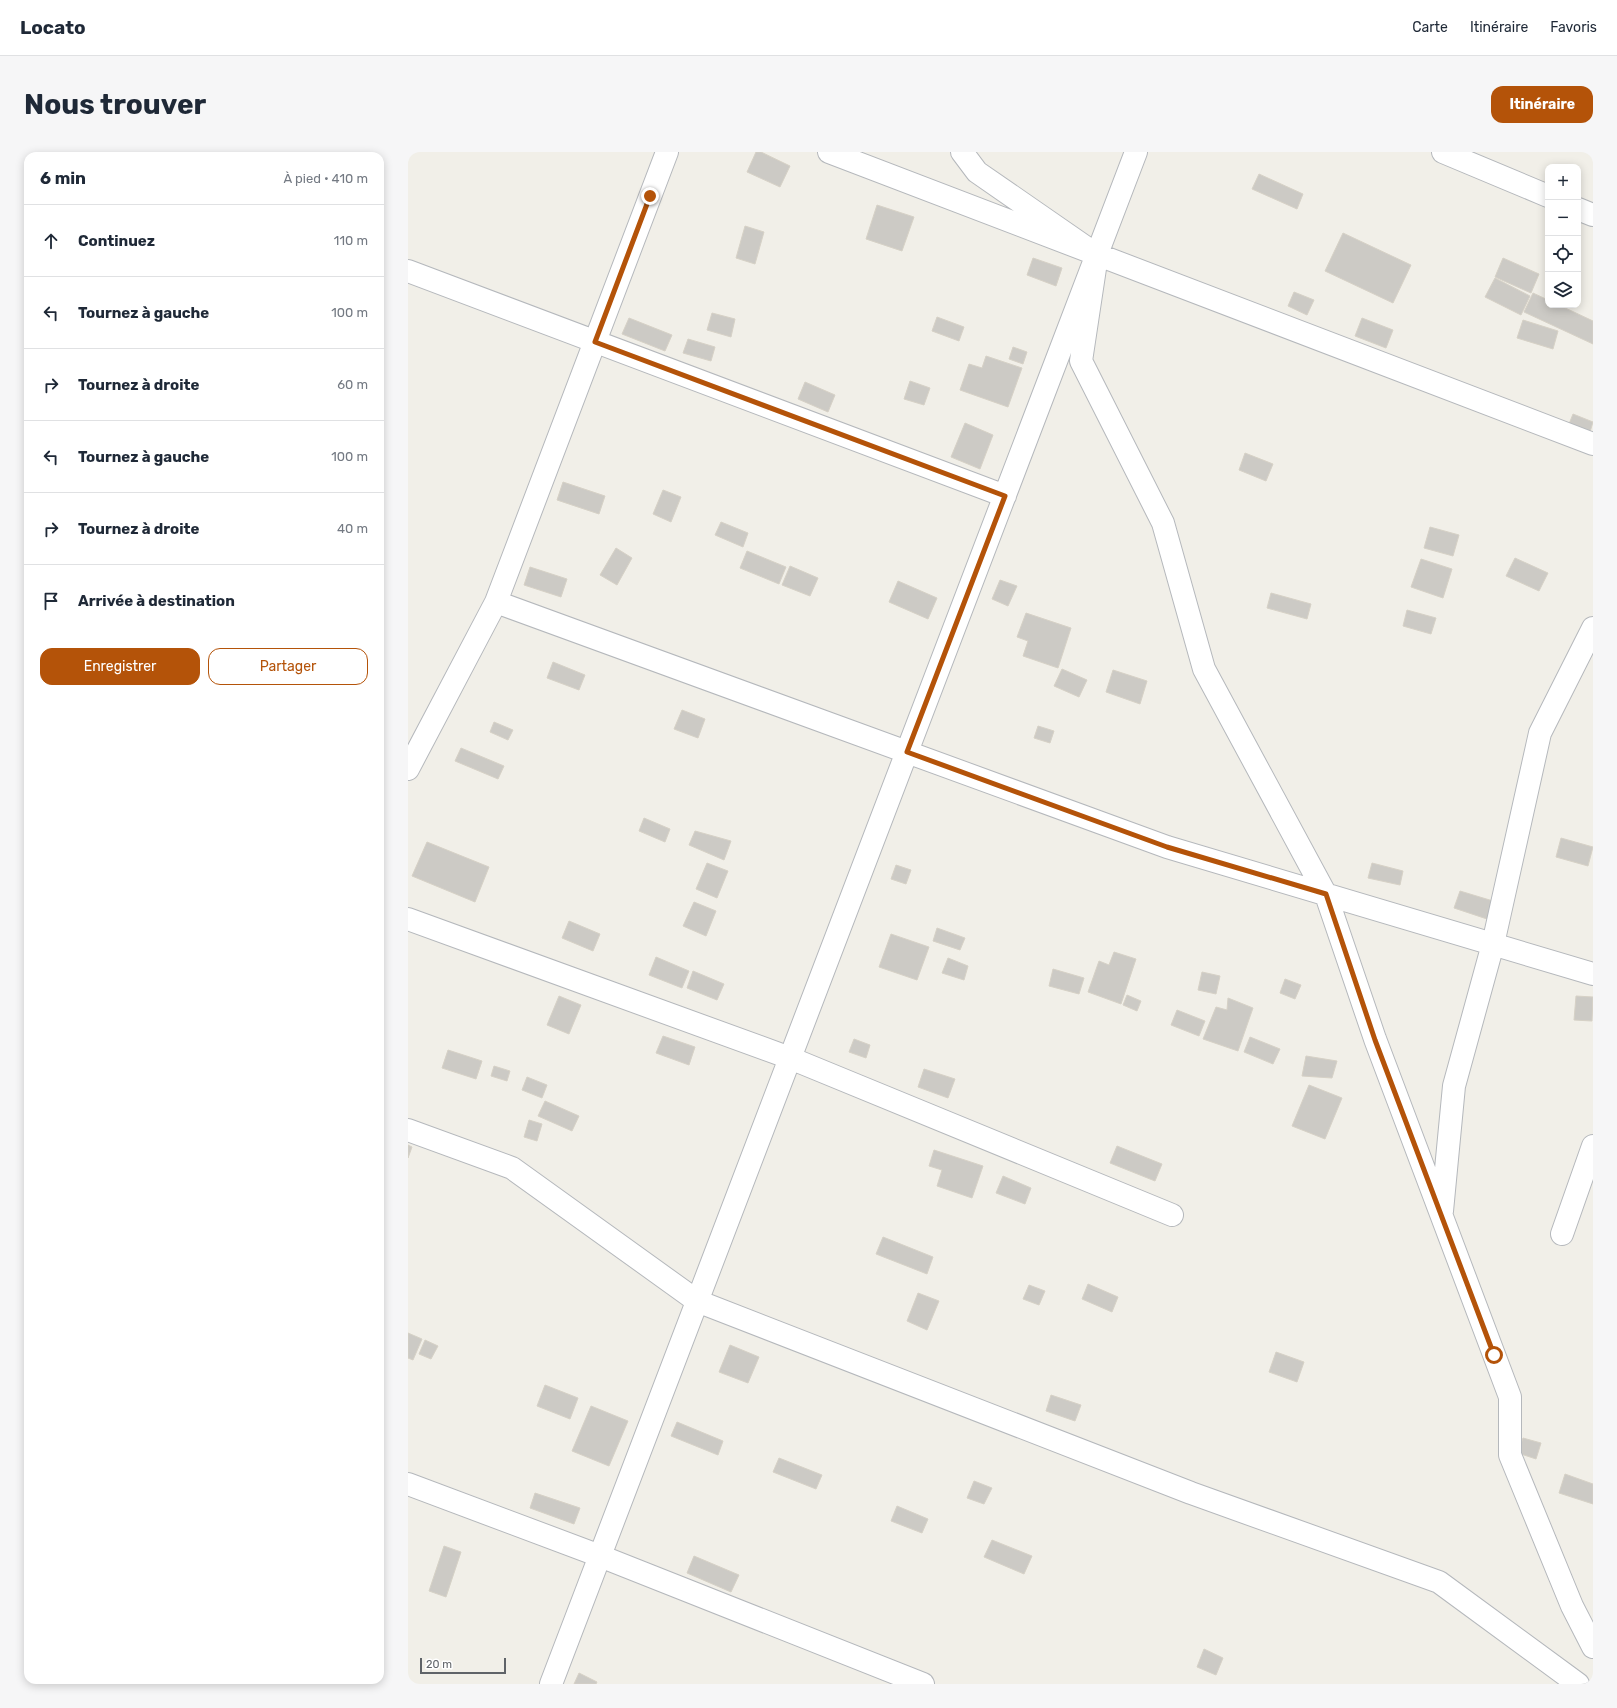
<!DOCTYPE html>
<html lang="fr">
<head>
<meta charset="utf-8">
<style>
  body { margin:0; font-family:Rubik,sans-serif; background:#f6f6f7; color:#1f2937 }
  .controls { position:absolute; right:12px; top:12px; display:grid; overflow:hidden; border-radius:8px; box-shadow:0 2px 10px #0003 }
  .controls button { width:36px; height:36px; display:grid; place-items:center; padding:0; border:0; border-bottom:1px solid #e0e1e3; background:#fff; color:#1f2937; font:20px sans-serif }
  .scale { position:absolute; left:12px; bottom:10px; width:86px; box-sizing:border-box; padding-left:4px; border:2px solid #5f6368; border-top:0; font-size:11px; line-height:14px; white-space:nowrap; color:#5f6368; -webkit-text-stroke:3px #fff; paint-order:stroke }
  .stop { position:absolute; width:12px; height:12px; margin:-9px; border:3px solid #b45309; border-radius:50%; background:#fff }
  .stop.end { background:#b45309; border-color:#fff; box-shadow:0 1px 4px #0008 }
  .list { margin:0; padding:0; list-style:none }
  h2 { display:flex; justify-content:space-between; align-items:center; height:52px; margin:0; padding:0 16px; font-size:17px }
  h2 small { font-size:13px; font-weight:400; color:#747a83 }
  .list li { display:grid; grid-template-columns:26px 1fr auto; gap:12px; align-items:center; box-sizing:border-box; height:72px; padding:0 16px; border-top:1px solid #e0e1e3 }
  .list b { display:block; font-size:15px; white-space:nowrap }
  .list em { font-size:13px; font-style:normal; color:#747a83 }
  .actions { display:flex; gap:8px; padding:12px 16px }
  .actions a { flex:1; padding:9px 0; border:1px solid #b45309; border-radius:12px; text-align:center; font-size:14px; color:#b45309 }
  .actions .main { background:#b45309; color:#fff }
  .icon { flex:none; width:22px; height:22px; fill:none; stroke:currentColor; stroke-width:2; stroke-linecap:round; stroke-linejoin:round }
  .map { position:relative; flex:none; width:1185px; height:1532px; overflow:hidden; border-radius:12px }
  header { display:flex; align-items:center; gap:24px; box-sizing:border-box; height:56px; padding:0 20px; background:#fff; border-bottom:1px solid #e0e1e3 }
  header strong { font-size:19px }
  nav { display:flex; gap:22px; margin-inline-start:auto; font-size:14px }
  .intro { display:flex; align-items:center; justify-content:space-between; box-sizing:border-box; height:96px; padding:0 24px }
  h1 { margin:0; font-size:28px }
  .button { padding:10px 18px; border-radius:12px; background:#b45309; color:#fff; font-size:14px; font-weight:700 }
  main { display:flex; gap:24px; padding:0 24px }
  aside { flex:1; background:#fff; border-radius:12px; box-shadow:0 2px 10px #0003 }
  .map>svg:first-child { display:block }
</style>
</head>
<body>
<header>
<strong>Locato</strong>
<nav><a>Carte</a><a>Itinéraire</a><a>Favoris</a></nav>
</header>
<div class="intro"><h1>Nous trouver</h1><a class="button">Itinéraire</a></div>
<main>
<aside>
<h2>6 min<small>À pied · 410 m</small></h2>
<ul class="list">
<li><svg class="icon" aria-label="ahead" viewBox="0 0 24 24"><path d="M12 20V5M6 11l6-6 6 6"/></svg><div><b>Continuez</b></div><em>110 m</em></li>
<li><svg class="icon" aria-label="left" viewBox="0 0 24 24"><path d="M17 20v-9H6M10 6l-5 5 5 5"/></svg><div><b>Tournez à gauche</b></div><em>100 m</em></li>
<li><svg class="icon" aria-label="right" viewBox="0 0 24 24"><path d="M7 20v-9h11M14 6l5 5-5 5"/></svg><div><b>Tournez à droite</b></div><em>60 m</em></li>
<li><svg class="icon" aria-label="left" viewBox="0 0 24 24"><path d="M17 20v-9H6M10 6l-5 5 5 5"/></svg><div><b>Tournez à gauche</b></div><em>100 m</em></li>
<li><svg class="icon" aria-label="right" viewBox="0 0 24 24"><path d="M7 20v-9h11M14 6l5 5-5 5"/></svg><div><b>Tournez à droite</b></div><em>40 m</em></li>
<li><svg class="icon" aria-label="arrive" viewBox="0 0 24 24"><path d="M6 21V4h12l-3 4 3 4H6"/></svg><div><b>Arrivée à destination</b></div></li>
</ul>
<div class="actions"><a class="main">Enregistrer</a><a>Partager</a></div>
</aside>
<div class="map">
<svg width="1185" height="1532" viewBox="0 0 1185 1532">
  <rect width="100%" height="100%" fill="#f1efe8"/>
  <path fill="#cccac5" stroke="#d6d1c6" d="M348 0H353L382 14 372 35 339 20Z
    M851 22 895 42 889 57 844 37Z
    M469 53 506 65 494 99 458 87Z
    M337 74 356 80 347 112 328 106Z
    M935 81 1003 113 985 151 917 119Z
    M625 106 654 116 648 134 619 123Z
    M1095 106 1131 122 1123 141 1087 125Z
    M1087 126 1122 144 1113 163 1077 145Z
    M886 140 906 148 899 163 880 154Z
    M1125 141 1140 148V153H1151L1185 169V192L1116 160Z
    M304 161 327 167 323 185 299 178Z
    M529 165 556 175 551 189 524 179Z
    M221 166 264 183 257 199 214 182Z
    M954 166 985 178 978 196 947 184Z
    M1115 168 1150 179 1145 197 1109 186Z
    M280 187 307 195 303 209 275 201Z
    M605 195 619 200 615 212 601 207Z
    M578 204 614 216 600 255 552 238 561 212 574 216Z
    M502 229 522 236 516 253 496 247Z
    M397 230 427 243 420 260 390 247Z
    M1165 262 1185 270 1182 280 1161 272Z
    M557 271 585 283 572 317 543 305Z
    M837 301 865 312 858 329 831 318Z
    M155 330 197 344 191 362 149 348Z
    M255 338 273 345 263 370 245 362Z
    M313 370 340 381 335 395 307 383Z
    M1022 375 1051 383 1045 404 1016 396Z
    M208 396 224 406 209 433 192 423Z
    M339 399 378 415 371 432 332 416Z
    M1107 406 1140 421 1131 439 1098 424Z
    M1013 407 1044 417 1035 446 1003 435Z
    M382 414 410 426 402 444 374 433Z
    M122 415 159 427 153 445 116 433Z
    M592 428 609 434 600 454 584 447Z
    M490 429 529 446 520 467 481 450Z
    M863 441 903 452 899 467 859 456Z
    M999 458 1028 466 1023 482 995 474Z
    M618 461 663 476 650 516 615 504 620 489 609 485Z
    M145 510 177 523 171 538 139 526Z
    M654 517 679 528 671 545 646 534Z
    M705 518 739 529 732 552 698 540Z
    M274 558 297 567 290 586 266 577Z
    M86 570 105 578 100 588 82 580Z
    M630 574 646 579 642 591 626 586Z
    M53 596 96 614 90 627 47 609Z
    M236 666 262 677 257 690 231 679Z
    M287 679 323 689 316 708 281 693Z
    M1153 686 1185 695 1180 714 1148 705Z
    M19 690 81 715 67 750 4 724Z
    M299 711 320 719 309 746 288 737Z
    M964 711 995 719 992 733 960 726Z
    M488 713 503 718 498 732 483 727Z
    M1052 739 1085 749 1079 767 1046 756Z
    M286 750 308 759 298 784 275 774Z
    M161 769 192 782 185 799 154 786Z
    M529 776 557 786 552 798 525 789Z
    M483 782 521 795 509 828 471 815Z
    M706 800 728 807 713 852 680 840 691 809 701 813Z
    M248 805 281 819 274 836 241 823Z
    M540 806 560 814 556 828 534 821Z
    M645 817 676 826 671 842 641 834Z
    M285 819 316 832 309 848 279 836Z
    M794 820 812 824 808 842 790 838Z
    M877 827 893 833 887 847 872 841Z
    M719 843 733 849 729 859 715 853Z
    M151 844 173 853 161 882 139 873Z
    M1168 844 1185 845 1184 869 1166 868Z
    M820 846 845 856 830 899 795 887 808 855 819 858Z
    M769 858 797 869 791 884 763 873Z
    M255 884 287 895 281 913 248 901Z
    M842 885 872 897 865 912 836 900Z
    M446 887 462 893 458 906 441 900Z
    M40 898 74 909 68 927 34 916Z
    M898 904 929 909 924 926 894 924Z
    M86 914 102 919 99 929 83 924Z
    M516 917 547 927 540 946 510 935Z
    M119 925 139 933 134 946 114 938Z
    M901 933 934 946 917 987 884 974Z
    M137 949 171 964 164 979 130 964Z
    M121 968 134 972 129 989 116 985Z
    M0 993 4 995 0 1006Z
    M709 994 754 1012 747 1029 702 1011Z
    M526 998 575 1014 564 1046 529 1034 534 1018 521 1014Z
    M595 1024 623 1036 617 1052 588 1041Z
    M475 1085 525 1105 519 1122 468 1102Z
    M680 1132 710 1145 704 1160 674 1147Z
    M621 1133 637 1139 631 1153 615 1147Z
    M510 1141 531 1149 519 1178 499 1169Z
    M0 1181 14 1187 5 1208 0 1206Z
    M17 1188 30 1194 23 1207 11 1202Z
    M322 1193 351 1205 340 1231 311 1220Z
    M868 1200 896 1210 889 1230 861 1220Z
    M137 1233 170 1246 162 1267 129 1254Z
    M643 1243 673 1253 667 1269 638 1259Z
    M183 1254 220 1269 201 1314 164 1299Z
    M269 1270 315 1289 310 1303 263 1284Z
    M1115 1286 1133 1291 1128 1307 1110 1301Z
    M371 1306 414 1323 408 1337 365 1320Z
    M1157 1322 1185 1332V1352L1151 1341Z
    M566 1329 584 1336 576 1352 559 1346Z
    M127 1341 172 1356 166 1372 122 1356Z
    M489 1354 520 1367 514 1381 483 1369Z
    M584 1388 624 1404 616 1422 576 1405Z
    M36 1394 53 1400 38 1445 21 1439Z
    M286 1404 331 1423 323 1440 279 1421Z
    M796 1497 815 1506 808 1523 789 1515Z
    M171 1521 189 1530 188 1532H166Z"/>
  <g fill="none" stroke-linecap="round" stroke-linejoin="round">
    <defs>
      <path id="minor" d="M421 0 1185 292
        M554 0 569 20 689 103 673 209 755 371 796 517 918 743 967 887 1102 1245V1303L1164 1454 1185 1495
        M1035 0 1140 44
        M1170 57 1185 63
        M0 119 597 344
        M88 450 759 695 1185 822
        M0 617 88 450 259 0
        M0 767 382 906 764 1063
        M0 978 104 1016 289 1149 783 1341 1031 1430 1170 1532
        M1034 1059 1046 934 1085 792 1132 581 1185 476
        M1154 1082 1185 994
        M0 1332 192 1404 515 1532
        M143 1532 728 0"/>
    </defs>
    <use href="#minor" stroke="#b5b8bc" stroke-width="24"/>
    <use href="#minor" stroke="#fff" stroke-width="22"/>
  </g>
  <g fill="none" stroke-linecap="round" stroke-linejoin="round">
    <path stroke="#b45309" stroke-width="5" d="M242 44 187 190 597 344 499 600 759 695 918 742 967 888 1086 1203"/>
  </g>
</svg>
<div class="controls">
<button>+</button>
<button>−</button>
<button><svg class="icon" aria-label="locate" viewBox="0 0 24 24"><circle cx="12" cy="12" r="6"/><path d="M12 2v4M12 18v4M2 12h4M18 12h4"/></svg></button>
<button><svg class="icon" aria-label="layers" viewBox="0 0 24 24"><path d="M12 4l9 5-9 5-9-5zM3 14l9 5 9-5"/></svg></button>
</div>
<div class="scale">20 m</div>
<div class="stop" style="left:1086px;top:1203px"></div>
<div class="stop end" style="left:242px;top:44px"></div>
</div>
</main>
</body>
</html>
